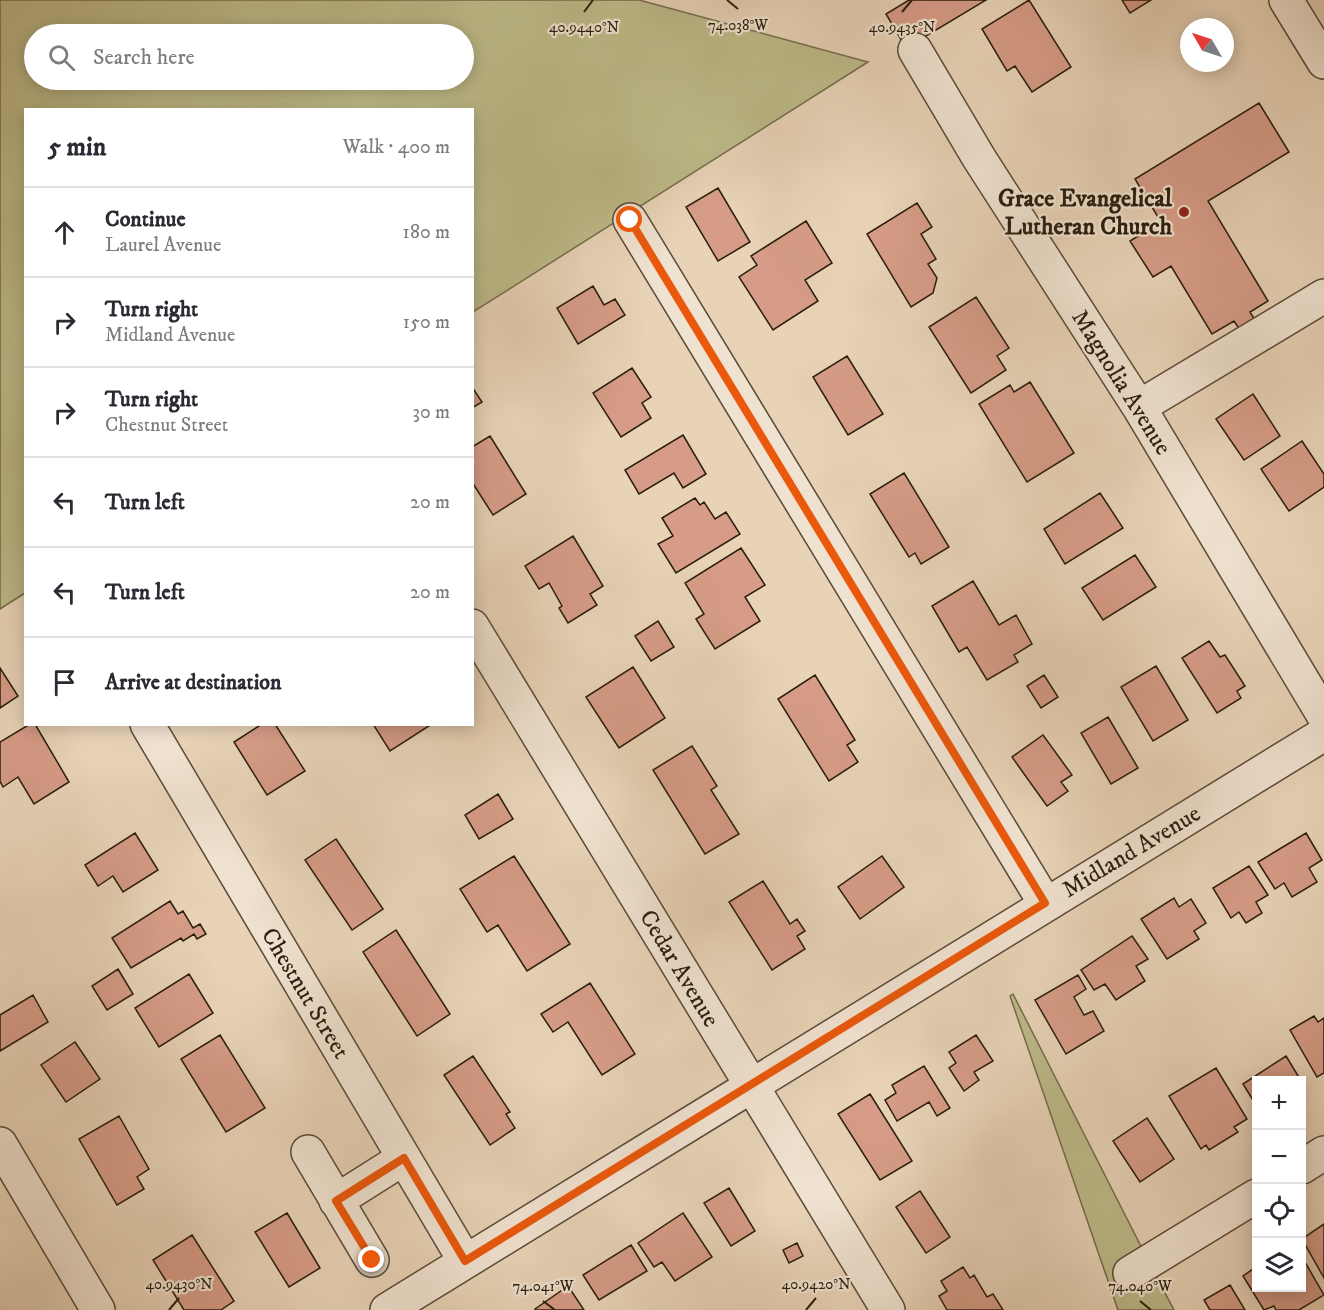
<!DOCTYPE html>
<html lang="en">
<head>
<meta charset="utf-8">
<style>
  body { margin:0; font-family:"IM FELL DW Pica",serif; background:#f2f2f3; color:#2b2b33 }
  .controls { position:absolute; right:18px; bottom:18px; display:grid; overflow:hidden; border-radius:0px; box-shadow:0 3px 15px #0003 }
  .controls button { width:54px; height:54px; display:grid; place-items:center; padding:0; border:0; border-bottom:2px solid #e1e1e2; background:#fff; color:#2b2b33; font:30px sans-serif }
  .compass { position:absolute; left:1180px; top:18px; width:54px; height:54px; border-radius:50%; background:#fff; box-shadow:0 3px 15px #0003; rotate:309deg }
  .stop { position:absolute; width:18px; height:18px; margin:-14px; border:4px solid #ea580c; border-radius:50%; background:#fff }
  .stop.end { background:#ea580c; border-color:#fff; box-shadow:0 2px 6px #0008 }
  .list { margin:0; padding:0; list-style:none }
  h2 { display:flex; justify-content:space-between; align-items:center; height:78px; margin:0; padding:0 24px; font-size:26px }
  h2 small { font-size:20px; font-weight:400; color:#7c7c81 }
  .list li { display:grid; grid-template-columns:39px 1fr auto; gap:18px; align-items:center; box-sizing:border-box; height:90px; padding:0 24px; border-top:2px solid #e1e1e2 }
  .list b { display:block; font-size:22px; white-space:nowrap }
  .list p { margin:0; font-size:20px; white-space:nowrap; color:#7c7c81 }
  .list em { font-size:20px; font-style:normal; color:#7c7c81 }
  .icon { flex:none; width:33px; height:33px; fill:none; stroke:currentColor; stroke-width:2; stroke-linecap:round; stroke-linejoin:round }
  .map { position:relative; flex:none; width:1324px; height:1310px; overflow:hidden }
  .search { position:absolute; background:#fff; box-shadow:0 3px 15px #0003; left:24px; top:24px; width:450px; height:66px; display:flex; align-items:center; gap:15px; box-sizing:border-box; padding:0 21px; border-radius:33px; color:#7c7c81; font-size:22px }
  .panel { position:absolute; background:#fff; box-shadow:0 3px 15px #0003; left:24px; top:108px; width:450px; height:618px; border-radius:0px }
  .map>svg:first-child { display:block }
</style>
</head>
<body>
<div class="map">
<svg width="1324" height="1310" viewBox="0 0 1324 1310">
  <rect width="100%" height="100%" fill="#e8d3b7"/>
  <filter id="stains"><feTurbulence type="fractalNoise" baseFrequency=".00333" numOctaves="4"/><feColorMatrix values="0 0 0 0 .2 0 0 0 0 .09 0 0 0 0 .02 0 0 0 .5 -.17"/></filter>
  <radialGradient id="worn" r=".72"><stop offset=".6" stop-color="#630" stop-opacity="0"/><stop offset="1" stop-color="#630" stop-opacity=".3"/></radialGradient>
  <path fill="#bdba89" stroke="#746c4c" stroke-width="1.5" fill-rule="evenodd" d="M0 0H639L868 62 473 312 472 110H26L25 593 0 609ZM34 34H464V80H34Z
    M1013 994 1153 1270 1174 1310H1118L1010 996Z"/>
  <path fill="#d69c87" stroke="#2a1d0e" stroke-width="1.5" d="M909 0H986L906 48 886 14Z
    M1029 0 1071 67 1032 92 1015 66 1007 71 982 29Z
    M1122 0H1151L1130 13Z
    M1259 103 1289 152 1208 201 1268 301 1250 312 1255 320 1240 330 1234 321 1212 334 1171 266 1153 277 1130 241 1161 222 1135 179Z
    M718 188 750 242 718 261 686 207Z
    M917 203 932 227 921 234 936 259 928 264 937 278 933 293 911 307 867 234Z
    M806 221 832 263 805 280 818 301 773 330 739 277 757 265 751 256Z
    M593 286 604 305 615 299 625 315 578 344 557 308Z
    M976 297 1009 348 997 356 1006 370 971 393 929 327Z
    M847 356 883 414 848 435 813 377Z
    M632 368 651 397 642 403 651 418 621 437 593 393Z
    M1030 382 1074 453 1027 482 979 404 1010 385 1014 392Z
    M472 387 482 402 472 408Z
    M1253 394 1280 436 1244 460 1216 419Z
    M683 435 706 474 683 488 674 473 639 494 625 470Z
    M490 436 526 494 493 515 472 482V447Z
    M1302 441 1324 474V487L1289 511 1261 469Z
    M904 473 949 547 921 564 915 553 909 557 870 494Z
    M1100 493 1123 528 1065 564 1044 529Z
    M695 498 700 505 704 502 715 519 726 512 740 534 676 573 658 544 673 536 662 518Z
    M573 536 603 586 590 594 597 605 568 623 559 608 562 606 549 583 539 589 525 566Z
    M741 548 765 585 745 597 760 621 715 649 696 619 704 614 685 583Z
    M1135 555 1156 587 1103 620 1082 588Z
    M973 581 999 625 1016 615 1032 644 1014 655 1018 662 987 680 967 647 959 652 932 606Z
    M658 621 674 647 651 661 635 636Z
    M1209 641 1220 657 1225 655 1245 686 1237 691 1241 698 1217 713 1182 658Z
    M1156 666 1188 720 1153 741 1121 687Z
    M633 667 665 718 619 748 586 697Z
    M0 668 18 696 0 708Z
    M815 675 855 740 847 745 858 762 829 781 778 699Z
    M1044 675 1058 697 1041 708 1027 686Z
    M1108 717 1138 768 1111 784 1081 733Z
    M30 724H35L69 782 34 804 18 777 3 787 0 781V742Z
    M262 724H275L305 771 267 795 234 742Z
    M373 724H432L390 751Z
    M1043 735 1072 775 1061 782 1068 791 1047 806 1012 757Z
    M692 746 717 786 711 790 739 834 705 854 653 770Z
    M498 794 513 819 479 839 465 815Z
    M135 833 158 870 123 892 113 876 98 886 85 865Z
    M1306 833 1322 860 1309 868 1317 882 1292 897 1284 883 1275 889 1258 862Z
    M336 839 383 909 352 930 305 860Z
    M514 856 570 944 527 971 498 925 487 932 460 889Z
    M882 856 904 887 860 919 838 887Z
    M1249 866 1268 895 1256 902 1262 913 1246 923 1239 912 1231 918 1213 888Z
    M763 881 790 924 797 919 805 931 797 936 805 949 772 970 729 902Z
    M1174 898 1179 907 1191 899 1206 923 1194 931 1199 939 1167 959 1141 919Z
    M170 901 178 914 183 911 193 928 200 924 206 934 197 939 194 934 183 941 181 938 131 968 112 938Z
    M396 930 450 1014 417 1036 363 952Z
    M1132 936 1148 959 1136 966 1145 981 1116 1000 1105 984 1094 990 1081 970Z
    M118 969 133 994 107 1010 92 986Z
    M189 974 213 1013 159 1047 135 1008Z
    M1078 975 1086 989 1074 997 1084 1015 1093 1011 1104 1031 1066 1054 1035 1000Z
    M590 983 635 1054 602 1075 568 1022 553 1032 541 1014Z
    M33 995 48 1022 0 1051V1015Z
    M1314 1016 1318 1022 1324 1018V1073L1317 1077 1290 1030Z
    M220 1035 265 1108 226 1132 181 1059Z
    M976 1035 993 1061 974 1072 979 1080 964 1091 949 1068 956 1063 949 1052Z
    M75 1042 100 1079 66 1102 41 1065Z
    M473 1056 510 1112 506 1114 515 1128 490 1145 444 1075Z
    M1286 1056 1300 1079 1256 1080V1105L1243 1084Z
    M924 1066 950 1108 937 1116 929 1102 897 1121 885 1100 896 1093 892 1085Z
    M1216 1068 1247 1119 1234 1127 1238 1132 1209 1150 1206 1145 1201 1149 1169 1096Z
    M870 1094 912 1161 880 1180 838 1114Z
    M119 1116 149 1169 137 1177 144 1189 117 1205 79 1139Z
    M1147 1118 1174 1159 1140 1182 1113 1141Z
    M729 1188 755 1231 731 1246 704 1203Z
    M920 1191 950 1237 926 1253 896 1207Z
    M287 1213 320 1268 289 1287 255 1232Z
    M683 1213 712 1257 675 1281 662 1262 654 1267 638 1243Z
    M1324 1224V1278L1302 1239Z
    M192 1235 234 1301 221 1310H184L153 1260Z
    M797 1243 803 1256 789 1263 783 1250Z
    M631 1245 647 1271 599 1300 583 1275Z
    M1302 1257 1324 1295 1299 1310H1276L1274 1306 1264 1310 1243 1276 1256 1267V1288H1302Z
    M963 1267 970 1278 974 1275 987 1297 993 1294 1003 1310H947L939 1296 947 1291 941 1281Z
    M1230 1285 1245 1310H1210L1204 1300Z
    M568 1286 584 1310H536L535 1309Z"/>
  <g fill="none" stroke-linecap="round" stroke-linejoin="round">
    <defs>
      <path id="minor" d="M1286 0 1324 62
        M915 50 979 158 1139 407 1324 716
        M630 220 1045 903
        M1139 407 1324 296
        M472 626 888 1310
        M147 724 465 1261
        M0 1144 98 1310
        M308 1152 372 1260
        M1302 1167 1324 1153
        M336 1201 404 1158
        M1130 1273 1256 1196
        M387 1310 1324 734"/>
    </defs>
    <use href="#minor" stroke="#5a4a38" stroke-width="36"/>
    <use href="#minor" stroke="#f0e2d0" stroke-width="33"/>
  </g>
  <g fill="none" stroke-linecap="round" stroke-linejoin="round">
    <path stroke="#ea580c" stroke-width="8" d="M372 1260 336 1201 404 1158 465 1261 1045 903 630 220"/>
  </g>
  <path fill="none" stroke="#2a1d0e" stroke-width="2" d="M727 0 738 9M584 12 593 0M902 12 912 0M543 1301 555 1310M1140 1301 1151 1310M169 1310 179 1298M806 1310 816 1298"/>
  <circle fill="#8f2418" stroke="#f0e2d0" stroke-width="2" cx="1184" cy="212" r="6"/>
  <g text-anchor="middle" stroke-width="4.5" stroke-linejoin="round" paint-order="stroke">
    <g font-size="24" font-weight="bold" fill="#2a1d0e" stroke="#f0e2d0" text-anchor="end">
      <text x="1172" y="206">Grace Evangelical<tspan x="1172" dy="28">Lutheran Church</tspan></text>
    </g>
    <g font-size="24" fill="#2a1d0e" stroke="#f0e2d0">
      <text transform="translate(1122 382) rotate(58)" y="8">Magnolia Avenue</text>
      <text transform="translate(1131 851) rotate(-31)" y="8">Midland Avenue</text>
      <text transform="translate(680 968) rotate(59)" y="8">Cedar Avenue</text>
      <text transform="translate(306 993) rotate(59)" y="8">Chestnut Street</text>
    </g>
  </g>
  <g font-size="15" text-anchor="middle" fill="#2a1d0e" stroke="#f0e2d0" stroke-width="4.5" stroke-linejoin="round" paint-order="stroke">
    <text x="738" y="30">74.038°W</text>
    <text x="584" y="32">40.9440°N</text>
    <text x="902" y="32">40.9435°N</text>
    <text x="179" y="1289">40.9430°N</text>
    <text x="816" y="1289">40.9420°N</text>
    <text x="543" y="1291">74.041°W</text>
    <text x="1140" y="1291">74.040°W</text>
  </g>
  <rect width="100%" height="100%" filter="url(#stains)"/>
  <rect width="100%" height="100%" fill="url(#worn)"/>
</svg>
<div class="controls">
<button>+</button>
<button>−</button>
<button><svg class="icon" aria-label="locate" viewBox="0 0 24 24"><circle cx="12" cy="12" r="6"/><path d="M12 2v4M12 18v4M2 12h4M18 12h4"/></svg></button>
<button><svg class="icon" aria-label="layers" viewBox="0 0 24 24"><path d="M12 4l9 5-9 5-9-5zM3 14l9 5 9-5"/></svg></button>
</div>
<svg class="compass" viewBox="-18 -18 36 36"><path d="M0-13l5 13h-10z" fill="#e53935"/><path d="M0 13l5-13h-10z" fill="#7c7c81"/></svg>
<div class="stop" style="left:630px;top:220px"></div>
<div class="stop end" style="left:372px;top:1260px"></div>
<div class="search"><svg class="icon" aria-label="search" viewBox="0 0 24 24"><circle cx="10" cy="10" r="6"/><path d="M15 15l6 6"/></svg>Search here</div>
<section class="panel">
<h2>5 min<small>Walk · 400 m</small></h2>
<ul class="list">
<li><svg class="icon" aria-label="ahead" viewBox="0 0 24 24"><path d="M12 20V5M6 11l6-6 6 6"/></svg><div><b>Continue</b><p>Laurel Avenue</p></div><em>180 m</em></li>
<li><svg class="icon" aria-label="right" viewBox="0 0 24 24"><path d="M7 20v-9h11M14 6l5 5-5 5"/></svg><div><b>Turn right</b><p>Midland Avenue</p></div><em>150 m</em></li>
<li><svg class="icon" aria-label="right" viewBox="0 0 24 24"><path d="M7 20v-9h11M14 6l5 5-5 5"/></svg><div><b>Turn right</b><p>Chestnut Street</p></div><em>30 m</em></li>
<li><svg class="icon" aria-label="left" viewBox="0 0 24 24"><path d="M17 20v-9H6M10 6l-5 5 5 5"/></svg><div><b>Turn left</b></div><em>20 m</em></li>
<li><svg class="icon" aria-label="left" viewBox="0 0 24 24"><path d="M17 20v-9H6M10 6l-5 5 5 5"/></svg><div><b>Turn left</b></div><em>20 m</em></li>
<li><svg class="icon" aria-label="arrive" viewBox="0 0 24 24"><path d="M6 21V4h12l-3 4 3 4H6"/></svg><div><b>Arrive at destination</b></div></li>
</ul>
</section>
</div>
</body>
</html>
